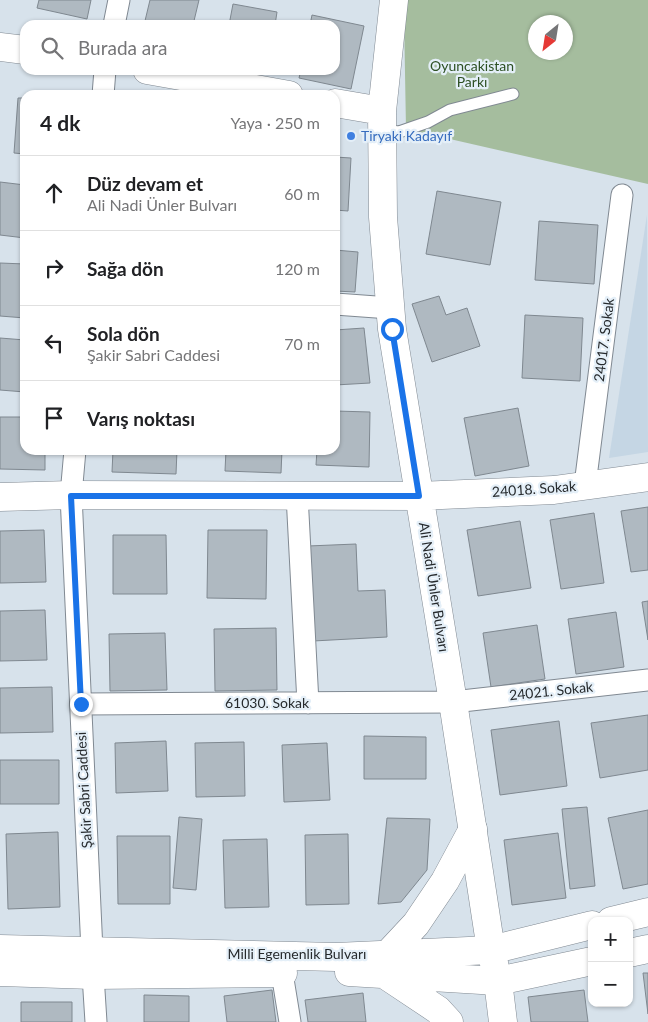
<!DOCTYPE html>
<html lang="tr">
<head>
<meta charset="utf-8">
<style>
  body { margin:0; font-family:Lato,sans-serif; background:#f2f2f2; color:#202124 }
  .controls { position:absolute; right:15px; bottom:15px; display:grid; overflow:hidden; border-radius:10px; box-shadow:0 1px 4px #0004 }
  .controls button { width:45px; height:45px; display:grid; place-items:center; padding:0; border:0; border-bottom:1px solid #e0e0e0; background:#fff; color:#202124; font:25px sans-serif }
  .compass { position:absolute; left:528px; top:15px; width:45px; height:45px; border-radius:50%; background:#fff; box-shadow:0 1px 4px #0004; rotate:210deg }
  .stop { position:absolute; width:15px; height:15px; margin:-11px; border:4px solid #1a73e8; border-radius:50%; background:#fff }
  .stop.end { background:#1a73e8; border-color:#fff; box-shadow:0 1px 5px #0008 }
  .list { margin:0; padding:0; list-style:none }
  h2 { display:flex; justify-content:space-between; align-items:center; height:65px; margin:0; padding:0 20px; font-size:21px }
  h2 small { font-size:16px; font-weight:400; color:#757577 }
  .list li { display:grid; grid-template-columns:32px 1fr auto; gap:15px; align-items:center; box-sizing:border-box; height:75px; padding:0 20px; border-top:1px solid #e0e0e0 }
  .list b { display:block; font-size:19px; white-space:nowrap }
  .list p { margin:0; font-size:16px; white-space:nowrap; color:#757577 }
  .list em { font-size:16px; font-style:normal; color:#757577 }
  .icon { flex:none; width:28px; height:28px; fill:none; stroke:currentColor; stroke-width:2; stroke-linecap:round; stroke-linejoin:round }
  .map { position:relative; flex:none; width:648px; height:1022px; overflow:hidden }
  .search { position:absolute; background:#fff; box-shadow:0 1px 4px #0004; left:20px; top:20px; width:320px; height:55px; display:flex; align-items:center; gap:12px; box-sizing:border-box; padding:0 18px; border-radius:15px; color:#757577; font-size:19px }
  .panel { position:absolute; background:#fff; box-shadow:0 1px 4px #0004; left:20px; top:90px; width:320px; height:365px; border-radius:15px }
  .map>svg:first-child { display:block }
</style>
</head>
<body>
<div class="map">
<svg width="648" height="1022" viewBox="0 0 648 1022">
  <rect width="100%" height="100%" fill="#d7e2eb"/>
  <path fill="#c5d6e4" d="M647 215 648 452 609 458Z"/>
  <path fill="#a5bd9e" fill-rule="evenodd" d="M408 0H648V184L406 129 404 16ZM536 22H566V52H536Z"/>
  <path fill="#afb9c1" stroke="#7f8890" d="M39 0H91L87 19 37 8Z
    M150 0H199L193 25H144Z
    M233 4 277 12 275 25H229Z
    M312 15 364 26 351 89 299 78 301 70H335V25H310Z
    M18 98H25V154L14 153Z
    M335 157 351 158 348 211 335 210Z
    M0 182 25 185V238L0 235Z
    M437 191 501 202 490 265 426 254Z
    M539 221 598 225 594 284 535 280Z
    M335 250 358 252 355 292 335 291Z
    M0 263 25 264V318L0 316Z
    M439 296 446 315 467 308 480 346 432 362 412 304Z
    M525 315 583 318 580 381 522 378Z
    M364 328 370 383 335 385V330Z
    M0 338 25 340V392L0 390Z
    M518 408 529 466 475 476 464 418Z
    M335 411 370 412 369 467 316 465 317 450H335Z
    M0 417H25V450H45V470L0 469Z
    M113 450H177L176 474 112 472Z
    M226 450H282L281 473 225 471Z
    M648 507V570L631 572 621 511Z
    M594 513 604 583 561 589 550 520Z
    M520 521 531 588 478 596 467 530Z
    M44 530 46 582 0 583V531Z
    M208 530H267L266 599 207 598Z
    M113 535H166L167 594H113Z
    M356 544 358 591 385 590 387 637 313 641 308 546Z
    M648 601V640L642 602Z
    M45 610 47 660 0 661V611Z
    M616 612 624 667 576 674 568 619Z
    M537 625 545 679 491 687 483 633Z
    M276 628 277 690 215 691 214 629Z
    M165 633 167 690 110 691 109 634Z
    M52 687 53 732 0 733V688Z
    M648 715V770L600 778 591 723Z
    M559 721 567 786 500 795 491 730Z
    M364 736 426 737V779H364Z
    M166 741 168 791 116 793 115 743Z
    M244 742 245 796 196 797 195 743Z
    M327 743 330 800 284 802 282 745Z
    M0 760H59V804H0Z
    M587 807 595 886 570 889 562 809Z
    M648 810V884L623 889 608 818Z
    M179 817 202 819 196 890 173 888Z
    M387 818 430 819 427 870 401 902 378 904Z
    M58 832 60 907 8 909 6 834Z
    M558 833 566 898 512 905 504 840Z
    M348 834 349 904 306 905 305 835Z
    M117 836H170V904H118Z
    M267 839 269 907 225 908 223 840Z
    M643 973H648V1014Z
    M272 990 276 1022H227L224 996Z
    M584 990 588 1022H531L528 997Z
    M363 993 366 1022H308L305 1000Z
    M144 995 189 996V1022H144Z
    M21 1002H72V1022H21Z"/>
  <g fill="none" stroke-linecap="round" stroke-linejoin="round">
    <defs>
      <path id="service" d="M382 130 399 132 428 122 450 110 513 94"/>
      <path id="minor" d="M114 25 119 0
        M103 95 105 70
        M335 304 390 308
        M75 450 71 495 92 951
        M585 485 622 195
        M297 495 308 703
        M81 704 453 702 648 680
        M282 973 290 1022
        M93 975 96 1022"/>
      <path id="tertiary" d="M394 0 382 111 383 217 392 329 453 702 491 950 498 981 503 1022
        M0 47 25 50
        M147 70 289 95
        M335 103 382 111
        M0 497 71 495 419 496 554 490 648 477"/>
      <path id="secondary" d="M611 921 648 912
        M0 949 336 957 491 950 592 925
        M629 953 648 949
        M388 954 416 924 445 881 473 829
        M0 972 93 975 283 973
        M349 972 498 981 592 961
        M384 974 438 1010 449 1022"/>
    </defs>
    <use href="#service" stroke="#808992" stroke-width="13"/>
    <use href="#minor" stroke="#808992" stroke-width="23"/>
    <use href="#tertiary" stroke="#808992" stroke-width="29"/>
    <use href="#secondary" stroke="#808992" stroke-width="29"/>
    <use href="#service" stroke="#fff" stroke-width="11"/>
    <use href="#minor" stroke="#fff" stroke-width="21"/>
    <use href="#tertiary" stroke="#fff" stroke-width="28"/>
    <use href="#secondary" stroke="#fff" stroke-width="28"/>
  </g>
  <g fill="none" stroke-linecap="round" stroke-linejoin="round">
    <path stroke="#1a73e8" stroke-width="6" d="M81 704 71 496H419L392 329"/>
  </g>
  <circle fill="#3f7fe0" stroke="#e4eff8" stroke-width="2" cx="351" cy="136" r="5"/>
  <g text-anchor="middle" stroke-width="4.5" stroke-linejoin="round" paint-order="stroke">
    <g font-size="14" fill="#2d5023" stroke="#e4eff8">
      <text x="472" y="71">Oyuncakistan<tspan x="472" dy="16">Parkı</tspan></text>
    </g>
    <g font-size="14" fill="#366cbe" stroke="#e4eff8" text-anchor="start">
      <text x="361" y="141">Tiryaki Kadayıf</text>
    </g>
    <g font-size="14" fill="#262a2d" stroke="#e4eff8">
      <text transform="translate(604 340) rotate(-83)" y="5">24017. Sokak</text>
      <text transform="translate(534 489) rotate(-4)" y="5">24018. Sokak</text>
      <text transform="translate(434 587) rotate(81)" y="5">Ali Nadi Ünler Bulvarı</text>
      <text transform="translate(551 691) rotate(-6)" y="5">24021. Sokak</text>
      <text x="267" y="708">61030. Sokak</text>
      <text transform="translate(84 790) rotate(-93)" y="5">Şakir Sabri Caddesi</text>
      <text x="297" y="959">Milli Egemenlik Bulvarı</text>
    </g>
  </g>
</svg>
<div class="controls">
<button>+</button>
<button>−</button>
</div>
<svg class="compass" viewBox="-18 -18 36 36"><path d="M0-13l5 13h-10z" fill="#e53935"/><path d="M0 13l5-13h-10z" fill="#757577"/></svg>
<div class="stop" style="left:392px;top:329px"></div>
<div class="stop end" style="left:81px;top:704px"></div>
<div class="search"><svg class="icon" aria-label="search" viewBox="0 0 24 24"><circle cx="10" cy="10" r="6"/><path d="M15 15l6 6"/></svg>Burada ara</div>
<section class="panel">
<h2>4 dk<small>Yaya · 250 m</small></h2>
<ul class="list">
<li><svg class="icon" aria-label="ahead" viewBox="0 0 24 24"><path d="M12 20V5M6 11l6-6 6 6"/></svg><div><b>Düz devam et</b><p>Ali Nadi Ünler Bulvarı</p></div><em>60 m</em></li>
<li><svg class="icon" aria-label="right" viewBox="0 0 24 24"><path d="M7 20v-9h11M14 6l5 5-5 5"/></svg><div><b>Sağa dön</b></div><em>120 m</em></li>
<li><svg class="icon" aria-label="left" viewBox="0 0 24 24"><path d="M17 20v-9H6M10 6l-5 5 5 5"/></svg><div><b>Sola dön</b><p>Şakir Sabri Caddesi</p></div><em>70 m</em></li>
<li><svg class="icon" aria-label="arrive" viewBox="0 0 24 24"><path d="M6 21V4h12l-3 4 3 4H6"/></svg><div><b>Varış noktası</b></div></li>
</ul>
</section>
</div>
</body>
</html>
